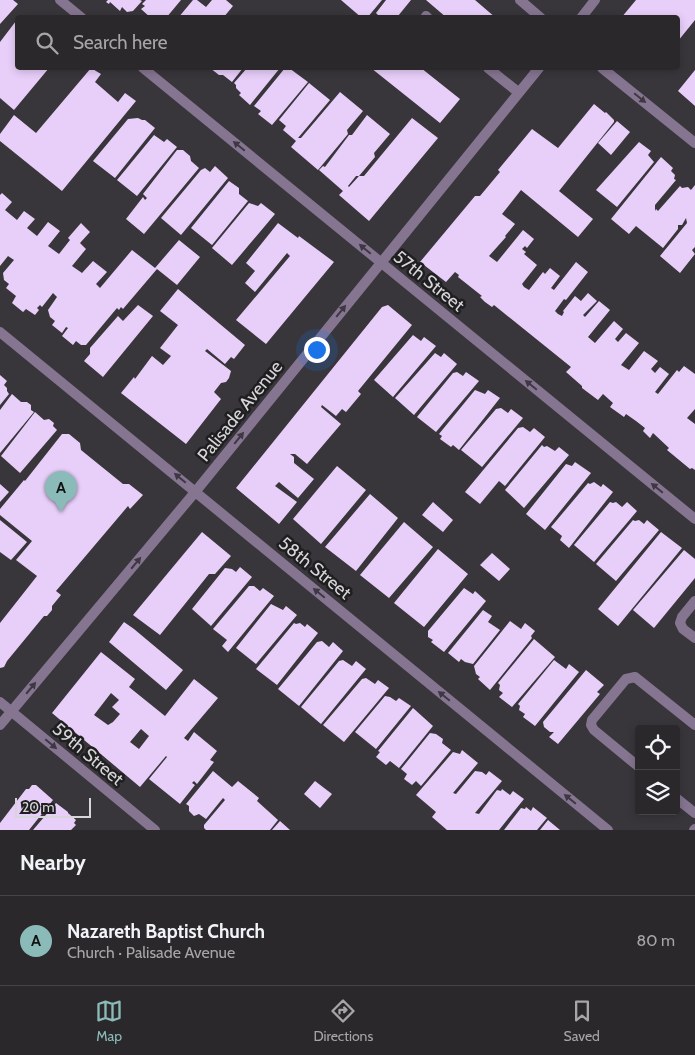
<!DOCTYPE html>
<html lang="en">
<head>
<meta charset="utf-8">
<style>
  body { margin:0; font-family:Cabin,sans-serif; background:#333034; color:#f1f3f6 }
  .controls { position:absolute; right:15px; bottom:15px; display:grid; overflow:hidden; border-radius:5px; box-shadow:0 2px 8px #0003 }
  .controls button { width:45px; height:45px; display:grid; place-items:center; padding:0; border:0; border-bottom:1px solid #474448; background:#2b282c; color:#f1f3f6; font:25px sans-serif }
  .scale { position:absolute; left:15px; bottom:12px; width:76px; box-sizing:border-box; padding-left:5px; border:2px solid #d7d5d8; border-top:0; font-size:14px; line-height:18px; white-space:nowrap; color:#d7d5d8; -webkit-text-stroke:4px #1f1e20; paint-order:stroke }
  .you { position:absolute; left:316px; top:349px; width:18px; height:18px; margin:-12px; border:4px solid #fff; border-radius:50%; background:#1a73e8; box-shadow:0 0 0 8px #1a73e833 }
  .badge { display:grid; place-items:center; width:32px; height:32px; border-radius:50%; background:#8bbbb9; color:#111; font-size:16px; font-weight:700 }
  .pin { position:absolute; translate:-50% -41px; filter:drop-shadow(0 1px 2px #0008) }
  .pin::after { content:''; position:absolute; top:26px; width:18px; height:15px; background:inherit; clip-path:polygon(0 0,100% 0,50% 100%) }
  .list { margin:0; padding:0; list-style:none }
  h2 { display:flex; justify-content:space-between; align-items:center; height:65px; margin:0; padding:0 20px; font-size:21px }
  h2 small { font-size:16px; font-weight:400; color:#a6a6a9 }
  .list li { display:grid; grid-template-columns:32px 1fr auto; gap:15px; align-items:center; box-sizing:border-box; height:90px; padding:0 20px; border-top:1px solid #474448 }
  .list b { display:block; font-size:19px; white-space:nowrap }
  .list p { margin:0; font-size:16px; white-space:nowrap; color:#a6a6a9 }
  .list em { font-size:16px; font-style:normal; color:#a6a6a9 }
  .icon { flex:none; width:28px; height:28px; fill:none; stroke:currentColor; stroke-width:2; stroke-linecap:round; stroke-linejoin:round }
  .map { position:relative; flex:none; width:695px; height:830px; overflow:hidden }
  .search { position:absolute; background:#2b282c; box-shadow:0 2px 8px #0003; left:15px; right:15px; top:15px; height:55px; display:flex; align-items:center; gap:12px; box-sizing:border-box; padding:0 18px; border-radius:5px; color:#a6a6a9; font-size:19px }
  .sheet { height:155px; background:#2b282c }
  nav { display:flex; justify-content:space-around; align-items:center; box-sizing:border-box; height:70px; border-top:1px solid #474448; background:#2b282c; font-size:14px; color:#a6a6a9 }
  nav a { display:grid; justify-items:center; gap:2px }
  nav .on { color:#8bbbb9 }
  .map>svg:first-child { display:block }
</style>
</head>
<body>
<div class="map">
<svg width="695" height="830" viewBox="0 0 695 830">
  <rect width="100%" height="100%" fill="#39363b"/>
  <path fill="#e8cffa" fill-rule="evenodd" d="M0 0H13L18 4 0 24Z
    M108 0H140L142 1 133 11 127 12 122 7 120 11 110 2 109 4 106 2Z
    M146 0H181L166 18H151L141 9 145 6 142 4Z
    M193 0H197L206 7 212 0H226L233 6 223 18H178Z
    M341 0H382L367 18H362Z
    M386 0H411L398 16 399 18H381L376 13Z
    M426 0H475L496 18H447Z
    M636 0H695V20L678 41V18H621Z
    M16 21 18 22V68H49L14 110 0 98V42Z
    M91 68 101 74 95 82 118 102 125 93 136 101 62 191 0 141V134L14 115 36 133Z
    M210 68H243L232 82 223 75H219Z
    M247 68H280L250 105 239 95 241 93 236 88V85L234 83Z
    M285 68H289L308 82 272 125 258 114 261 111 254 106Z
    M371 68H421L460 99 440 123Z
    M695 70V106L678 91Z
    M309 83 330 100 298 138H301L340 92 363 111 347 130 348 134 318 170 291 147 296 141 283 130 286 126 279 120Z
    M594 104 605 113 606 112 614 120V122L559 191 593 219 578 237 521 190 502 214 515 224 505 236 506 237 489 256 497 262 523 230 534 239 527 248 525 246 522 249 526 252 524 254 537 265 522 284 524 287 529 290 543 272 545 274 550 268 560 276 551 288 554 290 576 262 588 272 566 300 564 299 555 311 558 314 562 316 564 312 563 311 575 296 581 301 588 293 597 301 583 315 585 317 599 301 610 310 588 337 595 343 614 321 623 329 615 339 618 342 626 333 639 343 621 365 629 370 644 351 658 361 651 369 655 373 660 367 669 374 655 392 658 394 677 370 679 372 684 366 695 374V409L687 418 695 424V470L692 468 690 469 667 450 669 448 653 433 650 438 643 431 645 428 636 421 626 414 624 417 610 407 613 403 603 394 598 400 582 388V386L566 372 571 367 494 305 492 307 485 302 480 297 482 296 458 277 459 275 455 272 446 282 420 262 475 196H480L500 172 498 170 532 129 558 148Z
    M367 115 390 134 374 153 375 157 359 176H356L348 186 349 187 359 176H364L412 118 438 138 369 221 339 195 343 191 319 170 323 166 325 167 349 135H352Z
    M138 118 142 120H145L155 128 115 178 93 161 128 119Z
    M617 121 630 132 611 155 598 143Z
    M154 135 164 142 167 139 177 147 137 196 117 180Z
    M639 142 651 151 648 155 654 162 617 207 596 190Z
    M177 150H183L190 156 191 161 199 168 144 234 126 219 143 197 145 200 147 198 143 194Z
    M661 157 673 168 671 171 675 175 674 179 676 180 655 205V211L656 209 658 211 680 186 682 188 688 187 691 190 695 185V247L692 250 695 254 680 273 660 256 687 223 686 218 682 225H678V229L663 248 636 226 629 234 611 219Z
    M215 166 228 178 181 235 161 218 201 170 205 168 210 172Z
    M229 181 239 188V194L248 201 212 245 191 228Z
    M2 193 12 202 5 210 17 220 24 211 35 219 27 228 37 236 48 222 60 231 48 246 59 254 70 240 68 238 81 223 90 232 80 243 86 249 72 266 82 273 93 261 107 272 96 284 100 288 132 250 155 268 179 240 200 257 177 285 157 269 123 309 121 307 119 310 117 308 86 345H81L76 341 73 345 62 336 68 328 66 327 62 333 52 325 55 321 50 317 48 310 57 297 53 293 42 307 40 305 37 308 39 310 35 315 26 309 23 312 12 303 16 296 6 288 9 284 4 280 3 273 14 260 8 256 0 266V195Z
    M249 203 258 206 261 203 275 214 232 265 212 248Z
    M278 223 298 238 299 236 334 262 266 344 236 320 290 256 287 253 255 292 245 283 255 271 246 263Z
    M178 289 245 345 234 359 231 357 225 364 207 349 205 351 231 371 229 378 226 382 221 383 214 392 221 399 186 444 121 393 134 377 135 379 152 356 163 365 171 356 160 348 178 325 160 311Z
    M138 305 153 316 103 377 84 361 90 354V348L118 316 123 321Z
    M388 305 412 325 358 391 361 394 346 412 342 409 336 416 322 405 321 407 341 424 307 464 295 454H290L294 457V463L314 479 298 498 279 482 275 486 297 502 279 524 236 488 382 307Z
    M413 335 421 341 424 337 436 346 393 397 374 380Z
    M435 353 441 357 444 353 457 364 414 415 395 398Z
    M457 372 463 376 466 372 479 381 436 432 417 417 453 373Z
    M0 375 7 381 4 385 7 388V391L9 394 0 405Z
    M475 390 485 394 488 390 500 398 459 450 453 445 451 447 440 439 442 436 439 434Z
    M12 394 21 402H27L31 405V410L34 412 0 453V410Z
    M501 408 508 413 511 409 523 418 482 467 461 450 496 409Z
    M35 412 44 420 49 419 54 423 53 426 57 430 20 473 1 456Z
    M523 427 530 432 534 428 545 437 505 486 499 481 480 504 465 492 518 428Z
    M62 434H69L80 443 81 450 123 484H129L143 495 130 509 128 506 56 591 61 595 52 606V610L47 616H44L7 661 4 667 0 668V623L37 576 16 560 32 541 0 515V509L24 480 25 481Z
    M542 445 544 447 547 446 555 451 559 447 569 455 524 508 505 490Z
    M575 462 591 473 545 530 526 514 566 464 572 466Z
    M337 466 366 490 321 544 293 519Z
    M594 482 601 487 603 484 613 492 569 548 560 540 562 536 551 527 588 483 590 484Z
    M0 484 9 492 0 502Z
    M370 494 398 518 356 571 325 547Z
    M433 502 453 520 443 532 422 515Z
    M610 502 613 503 616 502 622 507 627 502 637 511 594 562 574 545Z
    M0 520 27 542 11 560 0 552Z
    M633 520 635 521 639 520 644 524 647 520 659 530 616 581 596 564Z
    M404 522 433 547 389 598 360 575Z
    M202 532 231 556 215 574H209L160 635 133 615Z
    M661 532 682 548 618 626 598 609Z
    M438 549 468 574 424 627 394 603Z
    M684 550 695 559V578L654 628 633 610Z
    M492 553 510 569 499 581 480 565Z
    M240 567 252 577 211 626 192 609 225 568 232 569 236 572Z
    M249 586H254L260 591 263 588 274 596 228 652 222 646 227 640 213 629Z
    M464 588 473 594 475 591 486 601 444 652 431 642 433 640 428 637V631Z
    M271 604 283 610 286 606 297 615 256 664 236 648Z
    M483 610 492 616 488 622 500 630 473 664 465 662 461 659 459 662 448 653Z
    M510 621 521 629 525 623 535 631 531 636 532 638 490 690 478 679 480 677 476 674 474 666Z
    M124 622 134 629 183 670 166 690 109 642Z
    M294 623 296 624 300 623 305 627 307 624 318 633 277 685 256 669Z
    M534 639 555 657 512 707 499 697 503 693 499 690 500 685 498 683Z
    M322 641 329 647 333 642 343 651 299 706 278 689 317 642Z
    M101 652 135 679 129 687 165 716 194 679 218 698 184 738 188 741 194 732 217 751 210 760 214 762 197 784 194 781 192 783 195 785 180 804 149 779 167 757 166 756 140 787 52 713ZM111 693 119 700 112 707 120 714 113 722 108 725 94 715ZM141 729 149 736 139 749 130 742Z
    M343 660 352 666 356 661 366 669 321 724 301 707 339 661Z
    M554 660 566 669 569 664 579 672 535 726 523 717 525 714 519 710 520 706 518 704Z
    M586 670 604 685 597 692 600 694 558 744 549 737 554 732H550L544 727 543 722Z
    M366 678 375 684 378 680 389 688 344 742 323 725 362 679Z
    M385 696 390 697 396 701 399 698 411 706 376 749 355 732Z
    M413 708 433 726 399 768 390 761 386 765 376 757 380 752 378 751Z
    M430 733 436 734 443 739 442 743 451 750 421 786 416 781 412 785 404 779 407 774 401 769Z
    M462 750 478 763 453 793 456 794 475 771 482 772 486 775 489 771 502 781 475 813 479 814 497 790 501 791 502 789 510 795 513 791 524 799 499 830H447L432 817 436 812 416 795 453 752 460 754Z
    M213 771 232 787 238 781 259 798 257 801 278 820 270 830H206L204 828V825L225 800 223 798 206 819 199 814 194 816 189 811V806L186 804Z
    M315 781 332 794 320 808 304 794Z
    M32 785H36L53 800 29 830H0V823L26 789H29Z
    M56 803 68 812V813L76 820 74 823 76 825 71 830H33Z
    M526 807 531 811 533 807 547 818 537 830H504L521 808 525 809Z
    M548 820 560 830H540Z
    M280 821 290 830H272Z"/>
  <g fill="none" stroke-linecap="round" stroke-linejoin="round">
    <path stroke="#867591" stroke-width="10" d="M426 16 428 18
      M488 68 518 92
      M695 601 682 617 680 623 683 629 695 638
      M639 767 594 730 591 725 592 720 626 679 635 677 695 725
      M676 798 695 813
      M694 830 695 829"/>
    <path stroke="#867591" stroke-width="10" d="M60 0 82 18
      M520 0 541 18
      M581 18 595 0
      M143 68 695 519
      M602 68 695 143
      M0 332 608 830
      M0 702 155 830
      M0 725 196 491 539 68"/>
  </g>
  <defs><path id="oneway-solid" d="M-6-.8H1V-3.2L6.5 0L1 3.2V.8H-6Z" transform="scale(1.25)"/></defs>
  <g fill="#3e3842">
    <use href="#oneway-solid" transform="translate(640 98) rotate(39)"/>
    <use href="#oneway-solid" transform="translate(239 146) rotate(-141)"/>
    <use href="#oneway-solid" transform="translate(365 249) rotate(-140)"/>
    <use href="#oneway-solid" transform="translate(341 311) rotate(-51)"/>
    <use href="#oneway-solid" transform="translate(531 385) rotate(-141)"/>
    <use href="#oneway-solid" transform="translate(239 438) rotate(-51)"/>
    <use href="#oneway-solid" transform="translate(180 478) rotate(-140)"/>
    <use href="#oneway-solid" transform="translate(657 488) rotate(-141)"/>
    <use href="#oneway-solid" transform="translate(136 563) rotate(-50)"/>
    <use href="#oneway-solid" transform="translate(319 593) rotate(-141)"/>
    <use href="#oneway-solid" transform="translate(31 688) rotate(-50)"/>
    <use href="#oneway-solid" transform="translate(444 696) rotate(-141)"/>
    <use href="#oneway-solid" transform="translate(51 744) rotate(40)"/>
    <use href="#oneway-solid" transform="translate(570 799) rotate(-141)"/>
  </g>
  <g text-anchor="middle" stroke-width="5" stroke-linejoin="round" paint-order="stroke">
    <g font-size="18" fill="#d7d5d8" stroke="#1f1e20">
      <text transform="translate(429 281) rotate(39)" y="6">57th Street</text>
      <text transform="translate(240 411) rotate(-51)" y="6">Palisade Avenue</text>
      <text transform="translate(315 568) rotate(39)" y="6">58th Street</text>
      <text transform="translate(88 754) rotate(40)" y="6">59th Street</text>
    </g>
  </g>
</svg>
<div class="controls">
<button><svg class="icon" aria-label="locate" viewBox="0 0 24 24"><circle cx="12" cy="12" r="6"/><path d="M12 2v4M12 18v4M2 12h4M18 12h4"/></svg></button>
<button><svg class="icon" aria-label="layers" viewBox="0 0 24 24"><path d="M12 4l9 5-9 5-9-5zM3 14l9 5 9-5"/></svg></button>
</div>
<div class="scale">20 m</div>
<div class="you"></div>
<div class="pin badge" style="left:61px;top:512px">A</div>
<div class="search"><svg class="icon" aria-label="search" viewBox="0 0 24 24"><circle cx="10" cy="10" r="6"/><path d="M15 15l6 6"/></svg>Search here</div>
</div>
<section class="sheet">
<h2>Nearby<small></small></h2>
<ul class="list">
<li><span class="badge">A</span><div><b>Nazareth Baptist Church</b><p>Church · Palisade Avenue</p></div><em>80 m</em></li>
</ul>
</section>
<nav>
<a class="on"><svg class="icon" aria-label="map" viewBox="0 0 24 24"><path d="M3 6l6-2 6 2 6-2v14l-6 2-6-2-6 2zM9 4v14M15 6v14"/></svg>Map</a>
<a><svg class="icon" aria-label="directions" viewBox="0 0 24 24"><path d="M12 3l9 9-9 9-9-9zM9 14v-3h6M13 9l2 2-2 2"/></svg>Directions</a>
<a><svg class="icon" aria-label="saved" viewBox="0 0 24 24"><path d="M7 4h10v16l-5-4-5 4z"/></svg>Saved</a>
</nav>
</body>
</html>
